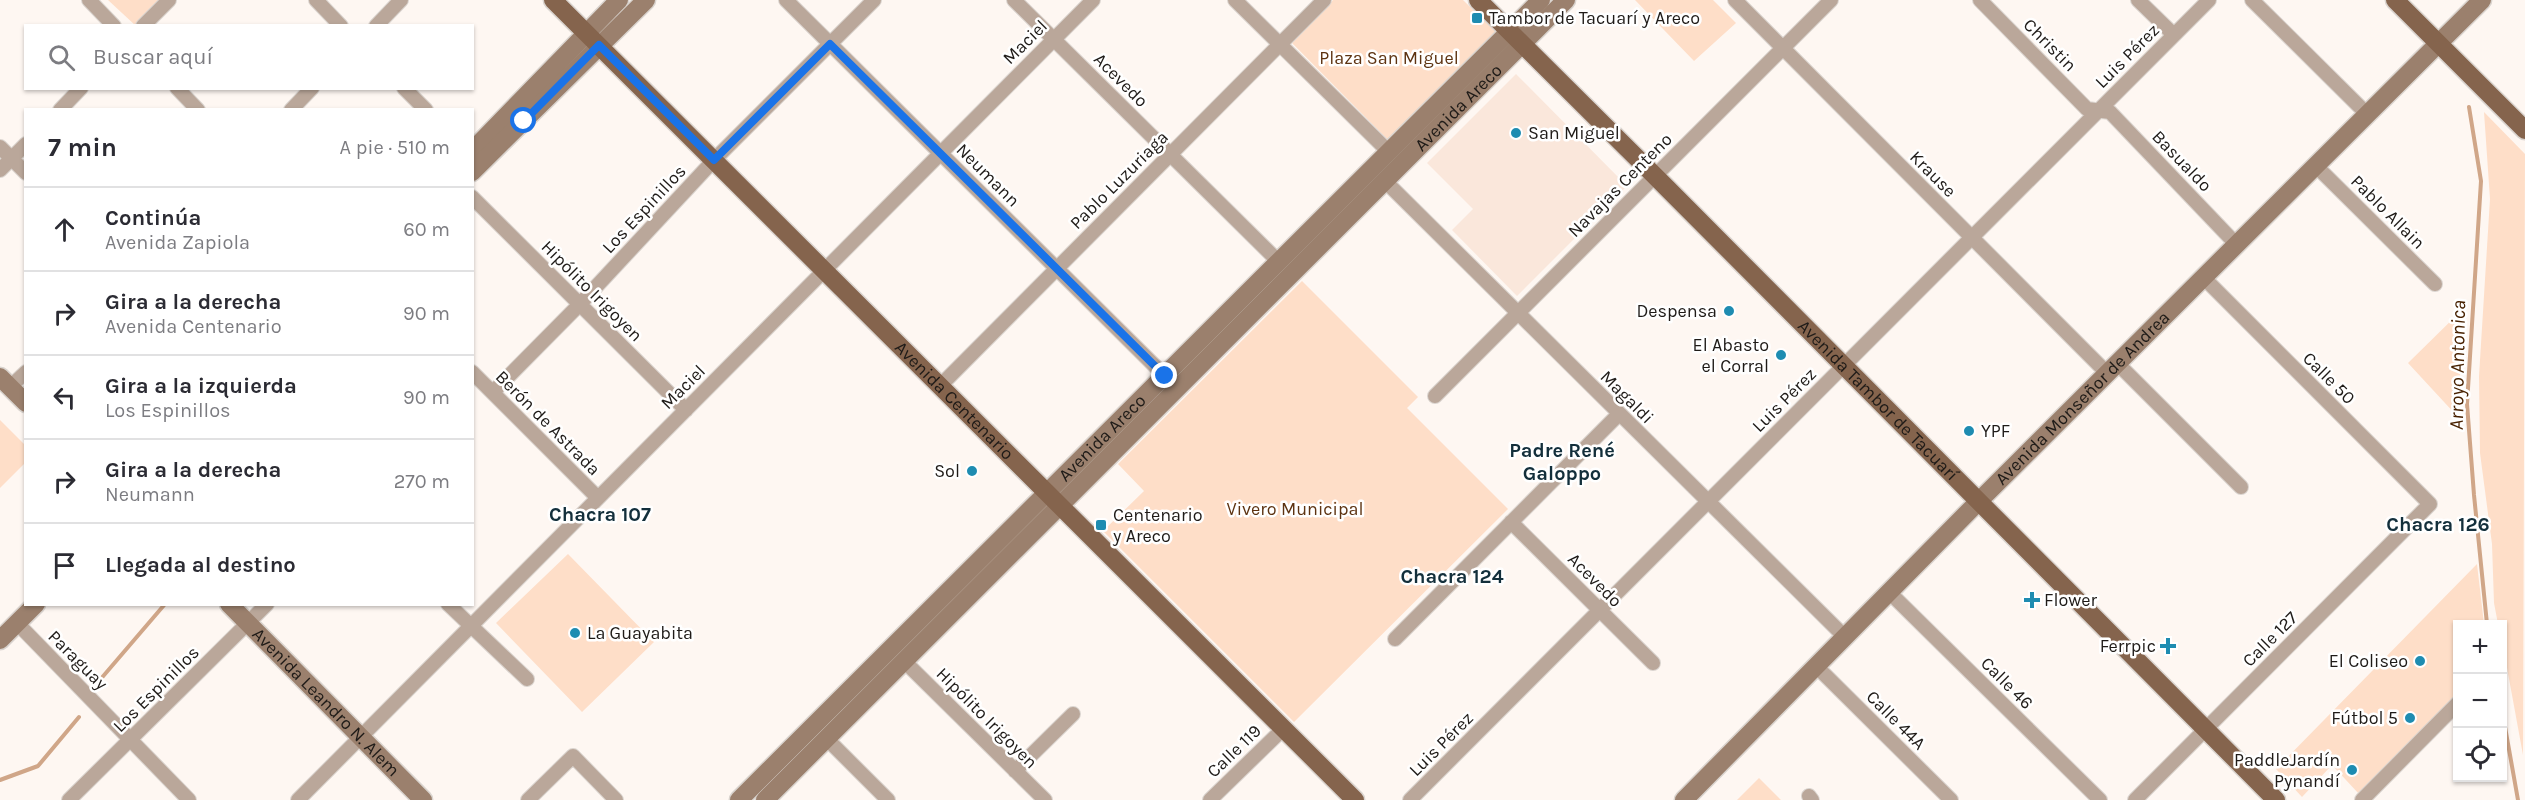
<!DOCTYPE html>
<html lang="es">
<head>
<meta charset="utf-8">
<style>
  body { margin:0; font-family:Karla,sans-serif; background:#f7f7f7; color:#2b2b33 }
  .controls { position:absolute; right:18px; bottom:18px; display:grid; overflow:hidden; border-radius:0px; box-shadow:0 2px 4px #0004 }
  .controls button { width:54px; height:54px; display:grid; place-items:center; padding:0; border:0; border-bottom:2px solid #e1e1e2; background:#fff; color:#2b2b33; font:30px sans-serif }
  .stop { position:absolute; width:18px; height:18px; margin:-14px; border:4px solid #1a73e8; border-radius:50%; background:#fff }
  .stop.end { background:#1a73e8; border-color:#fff; box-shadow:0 2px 6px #0008 }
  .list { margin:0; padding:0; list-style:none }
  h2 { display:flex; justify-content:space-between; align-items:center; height:78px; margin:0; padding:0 24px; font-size:26px }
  h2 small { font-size:20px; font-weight:400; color:#7c7c81 }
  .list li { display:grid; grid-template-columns:39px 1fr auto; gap:18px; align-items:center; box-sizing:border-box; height:84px; padding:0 24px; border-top:2px solid #e1e1e2 }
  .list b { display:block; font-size:22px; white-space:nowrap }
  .list p { margin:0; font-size:20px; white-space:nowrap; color:#7c7c81 }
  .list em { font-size:20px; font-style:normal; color:#7c7c81 }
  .icon { flex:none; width:33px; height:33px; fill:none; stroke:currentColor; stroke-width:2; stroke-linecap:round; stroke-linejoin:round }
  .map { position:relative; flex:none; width:2525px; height:800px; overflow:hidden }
  .search { position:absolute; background:#fff; box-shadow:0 2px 4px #0004; left:24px; top:24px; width:450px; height:66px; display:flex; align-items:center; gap:15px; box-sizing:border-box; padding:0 21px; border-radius:0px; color:#7c7c81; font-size:22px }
  .panel { position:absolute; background:#fff; box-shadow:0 2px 4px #0004; left:24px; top:108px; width:450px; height:498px; border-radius:0px }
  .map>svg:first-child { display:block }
</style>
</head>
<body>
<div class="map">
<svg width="2525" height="800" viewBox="0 0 2525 800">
  <rect width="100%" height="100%" fill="#fef7f2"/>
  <path fill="#fae7db" d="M1516 74 1627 186 1517 296 1452 230 1473 209 1427 163Z"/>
  <path fill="#fedec8" d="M108 0H161L136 26Z
    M1333 0H1463L1497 33 1388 140 1292 43Z
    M1635 0H1713L1736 23 1694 61Z
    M2484 112 2525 154 2523 755 2503 646 2502 624H2498L2494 603 2492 544 2480 453 2479 376 2490 199Z
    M1302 281 1418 397 1407 408 1508 509 1294 722 1103 531 1144 491 1118 464Z
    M2465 307 2457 416 2408 363Z
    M0 420 26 446 25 463 0 488Z
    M568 554 654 642 582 712 496 623Z
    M2477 564 2484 624H2458L2457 697 2359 794 2332 765 2302 797 2276 769Z
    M1759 778 1781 800H1737Z"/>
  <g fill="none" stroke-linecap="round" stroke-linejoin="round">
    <path stroke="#d0a688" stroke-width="4" d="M2469 107 2481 181 2467 404 2474 495 2487 624
      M99 681 165 604
      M2502 710 2518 800
      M0 780 38 766 79 717"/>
    <defs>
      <path id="street" d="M89 0 114 26
        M316 0 341 26
        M786 0 1165 376
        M1014 0 1279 262
        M1235 0 1389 152
        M1735 0 2107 373
        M1980 0 2087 109 2110 112 2236 244
        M2138 0 2174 35
        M2252 0 2367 114
        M143 26 169 0
        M376 26 401 0
        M177 88 198 110
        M404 88 426 110
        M60 110 81 88
        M291 110 312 88
        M0 147 26 173
        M2315 165 2435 284
        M0 170 26 144
        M1385 181 1845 637
        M472 197 686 410
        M2117 363 2241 487
        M472 372 598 498
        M940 386 1324 0
        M10 387 26 372
        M493 392 580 304 714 160 874 0
        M1435 396 1831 0
        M1511 522 1653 663
        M1889 592 2100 800
        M448 604 527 679
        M17 623 189 800
        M1395 639 1619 414
        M904 661 1045 800
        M1816 666 1951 800
        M826 738 888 800
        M1015 771 1073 714
        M1809 796 1812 800
        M69 800 267 604
        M298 800 1093 0
        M528 800 573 756 616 800
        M1210 800 1283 729
        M1410 800 2209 0
        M2135 800 2430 504 2203 277
        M2362 800 2458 703"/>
      <g id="secondary">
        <path d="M472 151 619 0"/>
        <path d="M472 172 646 0"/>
        <path d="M0 377 26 403"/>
        <path id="s1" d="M229 604 423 800"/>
        <path d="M0 640 36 604"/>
        <path id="s2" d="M739 800 1541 0"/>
        <path id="s3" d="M765 800 1566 0"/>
        <path id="s4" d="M1684 800 1979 501 2482 0"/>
      </g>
      <g id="primary">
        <path id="s5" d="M553 0 1355 800"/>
        <path id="s6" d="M1478 0 1655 176 2276 800"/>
        <path d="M2395 0 2525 130"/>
      </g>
    </defs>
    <use href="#street" stroke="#dad4cf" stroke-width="16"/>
    <use href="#secondary" stroke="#dad4cf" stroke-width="21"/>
    <use href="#primary" stroke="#dad4cf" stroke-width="21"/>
    <use href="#street" stroke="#baa79a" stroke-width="14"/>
    <use href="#secondary" stroke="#9b806d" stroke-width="18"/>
    <use href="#primary" stroke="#85644d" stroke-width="18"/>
  </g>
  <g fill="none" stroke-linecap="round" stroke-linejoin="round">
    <path stroke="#1a73e8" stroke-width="8" d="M524 121 599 45 714 160 830 44 1165 376"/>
  </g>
  <g fill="#1e8cb1" stroke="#fff" stroke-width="2">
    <rect x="1471" y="12" width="12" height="12" rx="3"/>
    <circle cx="1516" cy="133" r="6"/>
    <circle cx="1729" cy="311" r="6"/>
    <circle cx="1781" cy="355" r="6"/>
    <circle cx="1969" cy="431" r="6"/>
    <circle cx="972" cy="471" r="6"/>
    <rect x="1095" y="519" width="12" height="12" rx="3"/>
    <path d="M2029 591h6v6h6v6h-6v6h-6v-6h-6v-6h6z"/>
    <circle cx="575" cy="633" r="6"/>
    <path d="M2165 637h6v6h6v6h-6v6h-6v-6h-6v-6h6z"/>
    <circle cx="2420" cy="661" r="6"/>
    <circle cx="2410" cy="718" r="6"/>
    <circle cx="2352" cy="770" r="6"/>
  </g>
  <g text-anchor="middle" stroke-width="5" stroke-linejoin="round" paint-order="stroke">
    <g font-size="18" fill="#1f1b18" stroke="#fff" text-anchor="end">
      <text x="1489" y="24" text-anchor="start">Tambor de Tacuarí y Areco</text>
      <text x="1528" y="139" text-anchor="start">San Miguel</text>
      <text x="1717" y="317">Despensa</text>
      <text x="1769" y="351">El Abasto<tspan x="1769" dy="21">el Corral</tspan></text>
      <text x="1981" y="437" text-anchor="start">YPF</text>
      <text x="960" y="477">Sol</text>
      <text x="1113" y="521" text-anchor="start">Centenario<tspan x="1113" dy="21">y Areco</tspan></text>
      <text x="2044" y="606" text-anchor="start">Flower</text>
      <text x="587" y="639" text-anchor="start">La Guayabita</text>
      <text x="2156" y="652">Ferrpic</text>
      <text x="2408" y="667">El Coliseo</text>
      <text x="2398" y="724">Fútbol 5</text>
      <text x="2340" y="766">PaddleJardín<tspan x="2340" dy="21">Pynandí</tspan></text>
    </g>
    <g font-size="18" fill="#1f1b18" stroke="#fff">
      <text transform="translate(1025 42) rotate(-45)" y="6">Maciel</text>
      <text transform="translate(2050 45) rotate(45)" y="6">Christin</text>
      <text transform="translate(2127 56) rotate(-45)" y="6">Luis Pérez</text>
      <text transform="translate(1121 80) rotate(45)" y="6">Acevedo</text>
      <text dy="6" stroke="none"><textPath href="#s3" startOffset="980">Avenida Areco</textPath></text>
      <text transform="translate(2182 161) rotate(46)" y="6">Basualdo</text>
      <text transform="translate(1933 174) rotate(45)" y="6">Krause</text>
      <text transform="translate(988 175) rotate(45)" y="6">Neumann</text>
      <text transform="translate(1119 180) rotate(-45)" y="6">Pablo Luzuriaga</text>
      <text transform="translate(1620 185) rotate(-45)" y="6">Navajas Centeno</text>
      <text transform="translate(644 209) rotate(-47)" y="6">Los Espinillos</text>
      <text transform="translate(2388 212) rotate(45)" y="6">Pablo Allain</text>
      <text transform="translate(592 291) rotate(45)" y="6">Hipólito Irigoyen</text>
      <text transform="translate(2329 378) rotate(45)" y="6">Calle 50</text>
      <text transform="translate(683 387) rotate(-45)" y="6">Maciel</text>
      <text transform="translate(1627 397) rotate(45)" y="6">Magaldi</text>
      <text dy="6" stroke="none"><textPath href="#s4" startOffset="566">Avenida Monseñor de Andrea</textPath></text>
      <text dy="6" stroke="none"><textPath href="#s6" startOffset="566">Avenida Tambor de Tacuarí</textPath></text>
      <text dy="6" stroke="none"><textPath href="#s5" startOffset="567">Avenida Centenario</textPath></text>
      <text transform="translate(1784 400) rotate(-45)" y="6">Luis Pérez</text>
      <text transform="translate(548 423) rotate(45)" y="6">Berón de Astrada</text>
      <text dy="6" stroke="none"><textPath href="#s2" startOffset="513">Avenida Areco</textPath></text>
      <text transform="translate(1595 580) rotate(45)" y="6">Acevedo</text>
      <text transform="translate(2270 639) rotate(-45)" y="6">Calle 127</text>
      <text transform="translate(78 660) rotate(45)" y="6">Paraguay</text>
      <text transform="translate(2007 683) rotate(45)" y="6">Calle 46</text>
      <text transform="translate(156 689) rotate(-45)" y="6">Los Espinillos</text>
      <text dy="6" stroke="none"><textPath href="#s1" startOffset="138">Avenida Leandro N. Alem</textPath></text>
      <text transform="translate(987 718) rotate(45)" y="6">Hipólito Irigoyen</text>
      <text transform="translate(1896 720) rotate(45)" y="6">Calle 44A</text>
      <text transform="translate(1441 744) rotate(-45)" y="6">Luis Pérez</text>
      <text transform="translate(1234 751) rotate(-44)" y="6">Calle 119</text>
    </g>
    <g font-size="18" fill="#5d3311" stroke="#fff">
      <text x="1389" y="64">Plaza San Miguel</text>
      <text x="1295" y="515">Vivero Municipal</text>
    </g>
    <g font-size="20" font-style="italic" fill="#482100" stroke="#fff">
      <text transform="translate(2457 365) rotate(-89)" y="7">Arroyo Antonica</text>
    </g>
    <g font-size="20" font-weight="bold" fill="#132f3b" stroke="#fff">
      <text x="1562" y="457">Padre René<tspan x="1562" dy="23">Galoppo</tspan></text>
      <text x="600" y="521">Chacra 107</text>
      <text x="2438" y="531">Chacra 126</text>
      <text x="1452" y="583">Chacra 124</text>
    </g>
  </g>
</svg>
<div class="controls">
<button>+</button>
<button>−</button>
<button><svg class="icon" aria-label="locate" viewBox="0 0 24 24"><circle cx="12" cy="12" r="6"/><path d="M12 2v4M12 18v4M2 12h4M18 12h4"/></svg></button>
</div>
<div class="stop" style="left:524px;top:121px"></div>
<div class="stop end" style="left:1165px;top:376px"></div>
<div class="search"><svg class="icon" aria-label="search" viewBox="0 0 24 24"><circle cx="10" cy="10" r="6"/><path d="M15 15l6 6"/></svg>Buscar aquí</div>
<section class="panel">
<h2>7 min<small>A pie · 510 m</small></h2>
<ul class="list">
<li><svg class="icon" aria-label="ahead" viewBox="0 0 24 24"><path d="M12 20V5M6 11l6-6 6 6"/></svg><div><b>Continúa</b><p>Avenida Zapiola</p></div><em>60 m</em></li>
<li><svg class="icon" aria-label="right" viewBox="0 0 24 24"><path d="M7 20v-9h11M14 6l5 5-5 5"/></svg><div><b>Gira a la derecha</b><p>Avenida Centenario</p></div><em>90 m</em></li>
<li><svg class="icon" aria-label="left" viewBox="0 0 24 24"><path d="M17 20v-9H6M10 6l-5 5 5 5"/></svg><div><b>Gira a la izquierda</b><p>Los Espinillos</p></div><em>90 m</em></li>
<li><svg class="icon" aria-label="right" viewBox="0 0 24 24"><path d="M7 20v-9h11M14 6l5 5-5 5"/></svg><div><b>Gira a la derecha</b><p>Neumann</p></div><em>270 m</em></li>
<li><svg class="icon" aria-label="arrive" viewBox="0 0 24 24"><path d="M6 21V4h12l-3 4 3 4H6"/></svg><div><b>Llegada al destino</b></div></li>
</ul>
</section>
</div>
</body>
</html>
